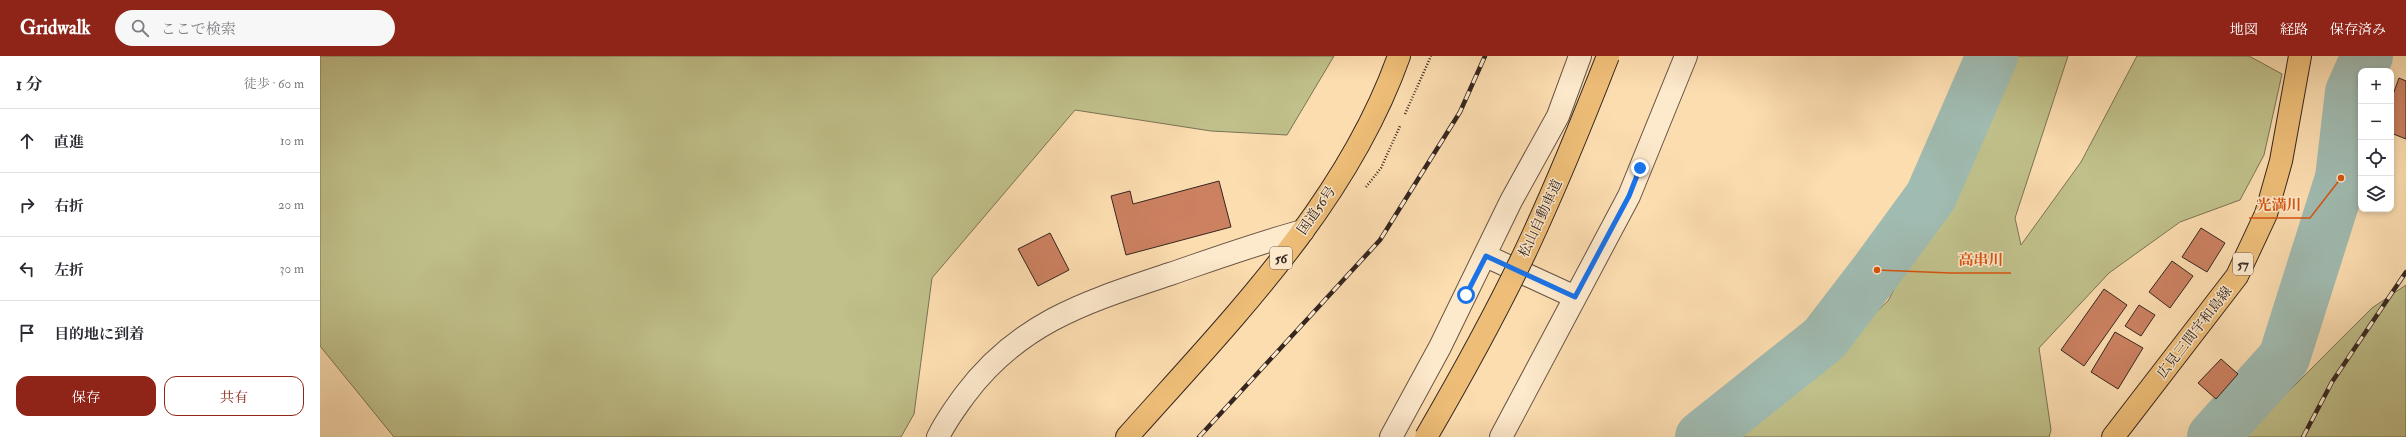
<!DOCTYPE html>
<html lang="ja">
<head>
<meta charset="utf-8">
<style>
  body { margin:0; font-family:"IM FELL Double Pica","Noto Serif JP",serif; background:#f7f7f7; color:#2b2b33 }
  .controls { position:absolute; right:12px; top:12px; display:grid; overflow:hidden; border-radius:8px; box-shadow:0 2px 6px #0003 }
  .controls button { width:36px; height:36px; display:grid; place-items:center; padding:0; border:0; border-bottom:1px solid #e1e1e2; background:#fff; color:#2b2b33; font:20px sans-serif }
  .stop { position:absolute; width:12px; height:12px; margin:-9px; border:3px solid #1a73e8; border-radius:50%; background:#fff }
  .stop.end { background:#1a73e8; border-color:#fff; box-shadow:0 1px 4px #0008 }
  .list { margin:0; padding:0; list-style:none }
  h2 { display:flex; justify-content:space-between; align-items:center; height:52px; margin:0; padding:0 16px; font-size:17px }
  h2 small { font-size:13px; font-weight:400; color:#7c7c81 }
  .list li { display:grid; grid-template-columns:26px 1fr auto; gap:12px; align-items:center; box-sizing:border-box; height:64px; padding:0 16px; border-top:1px solid #e1e1e2 }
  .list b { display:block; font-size:15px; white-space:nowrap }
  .list em { font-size:13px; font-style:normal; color:#7c7c81 }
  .actions { display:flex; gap:8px; padding:12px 16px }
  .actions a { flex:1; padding:9px 0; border:1px solid #8f2418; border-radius:12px; text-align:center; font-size:14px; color:#8f2418 }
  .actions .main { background:#8f2418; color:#fff }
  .icon { flex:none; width:22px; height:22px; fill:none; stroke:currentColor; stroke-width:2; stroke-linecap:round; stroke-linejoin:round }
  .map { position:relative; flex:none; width:2086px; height:381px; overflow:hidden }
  header { display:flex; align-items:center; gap:24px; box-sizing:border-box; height:56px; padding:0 20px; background:#8f2418; color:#fff }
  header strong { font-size:19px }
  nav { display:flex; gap:22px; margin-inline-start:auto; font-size:14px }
  .search { width:280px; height:36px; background:#f7f7f7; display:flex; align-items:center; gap:10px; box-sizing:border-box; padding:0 14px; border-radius:22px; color:#7c7c81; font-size:15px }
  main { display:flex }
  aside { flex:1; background:#fff }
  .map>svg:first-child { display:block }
</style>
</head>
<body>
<header>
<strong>Gridwalk</strong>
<div class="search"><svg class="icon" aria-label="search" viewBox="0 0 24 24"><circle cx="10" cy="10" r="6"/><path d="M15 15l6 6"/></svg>ここで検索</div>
<nav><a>地図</a><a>経路</a><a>保存済み</a></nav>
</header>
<main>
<aside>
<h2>1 分<small>徒歩 · 60 m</small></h2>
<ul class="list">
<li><svg class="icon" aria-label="ahead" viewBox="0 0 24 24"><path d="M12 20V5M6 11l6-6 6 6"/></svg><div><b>直進</b></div><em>10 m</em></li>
<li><svg class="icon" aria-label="right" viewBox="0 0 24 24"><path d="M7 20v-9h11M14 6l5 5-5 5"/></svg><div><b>右折</b></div><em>20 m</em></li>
<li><svg class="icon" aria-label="left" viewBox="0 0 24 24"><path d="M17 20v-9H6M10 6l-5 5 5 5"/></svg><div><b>左折</b></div><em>30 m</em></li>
<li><svg class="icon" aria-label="arrive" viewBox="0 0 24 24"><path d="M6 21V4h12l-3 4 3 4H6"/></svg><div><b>目的地に到着</b></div></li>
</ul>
<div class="actions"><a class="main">保存</a><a>共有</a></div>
</aside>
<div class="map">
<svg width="2086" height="381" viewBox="0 0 2086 381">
  <rect width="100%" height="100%" fill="#fcddb0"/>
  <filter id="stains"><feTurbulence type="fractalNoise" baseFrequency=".005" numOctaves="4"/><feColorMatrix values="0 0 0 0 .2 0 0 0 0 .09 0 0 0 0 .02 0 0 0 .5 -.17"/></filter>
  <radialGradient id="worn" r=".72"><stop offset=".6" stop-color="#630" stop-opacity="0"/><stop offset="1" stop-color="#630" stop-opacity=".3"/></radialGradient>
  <path fill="#c0c08a" stroke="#7a7355" d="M0 0H1014L967 79 891 75 755 54 612 222 594 358 581 381H74L0 290Z
    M1684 0H1748L1695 162 1701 189 1761 106 1817 0H1929L1962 18 1944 99 1920 144 1860 166 1789 217 1719 292 1731 374 1729 381H1421L1568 245 1643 101Z
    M2086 229V381H1923L2052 252Z"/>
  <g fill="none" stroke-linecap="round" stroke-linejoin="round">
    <path stroke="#a0bbb1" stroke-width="52" d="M1381 381 1504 283 1557 214 1611 140 1672 0
      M1893 381 1964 302 2021 122 2031 36 2047 0"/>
  </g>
  <path fill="#cc8161" stroke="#352620" d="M2079 22 2086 25V83L2071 77V44Z
    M899 125 911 171 806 199 791 140 810 135 813 148Z
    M1881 172 1905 187 1887 216 1862 201Z
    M730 177 749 214 718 230 698 193Z
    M1852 205 1873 220 1850 252 1829 236Z
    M1784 233 1807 249 1764 310 1741 294Z
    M1819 249 1835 259 1821 280 1805 270Z
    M1795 276 1823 292 1798 333 1771 316Z
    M1901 303 1918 318 1896 343 1878 327Z"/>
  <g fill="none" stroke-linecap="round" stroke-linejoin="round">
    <defs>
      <path id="minor" d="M1166 200 1255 241
        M618 381C625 366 634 354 644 340 699 266 766 246 850 218 894 203 938 187 983 175
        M1071 381 1120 291 1191 145 1238 60 1260 0
        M1181 381 1309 140 1366 0"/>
      <path id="major" d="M1793 381 1917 220 1946 158 1961 105 1980 0"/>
      <path id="highway" d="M807 381C910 265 1026 149 1079 0"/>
    </defs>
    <use href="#minor" stroke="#675444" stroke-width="24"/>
    <use href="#major" stroke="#352620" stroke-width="24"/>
    <use href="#highway" stroke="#352620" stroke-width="24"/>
    <path stroke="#352620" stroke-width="2.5" stroke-dasharray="1 2" stroke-linecap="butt" d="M1085 58 1111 0
      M1046 131 1061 112 1080 70"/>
    <use href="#minor" stroke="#fde9cc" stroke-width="22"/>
    <use href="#major" stroke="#eebe78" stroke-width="22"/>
    <use href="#highway" stroke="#eebe78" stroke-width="22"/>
    <defs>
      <path id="rail" d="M879 381 1060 184 1140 56 1165 0
        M1983 381 2012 326 2086 216"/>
    </defs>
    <use href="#rail" stroke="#352620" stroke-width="4.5"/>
    <use href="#rail" stroke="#fde9cc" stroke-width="3" stroke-dasharray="9" stroke-linecap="butt"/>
    <defs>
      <path id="highway-bridge" d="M1106 381C1142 319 1177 256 1208 190 1237 128 1263 64 1288 0"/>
    </defs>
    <use href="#highway-bridge" stroke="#352620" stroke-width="24" stroke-linecap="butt"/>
    <use href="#highway-bridge" stroke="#eebe78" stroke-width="22"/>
  </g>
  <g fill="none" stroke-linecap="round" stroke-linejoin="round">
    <path stroke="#1a73e8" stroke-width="5" d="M1146 239 1166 200 1255 241 1309 140 1320 112"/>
  </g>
  <g text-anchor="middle" stroke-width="3" stroke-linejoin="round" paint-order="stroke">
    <g fill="#fde9cc" stroke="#716054" stroke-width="1">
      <rect x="950" y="191" width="22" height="22" rx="3"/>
      <rect x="1913" y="197" width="20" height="22" rx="3"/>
    </g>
    <g font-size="13" font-weight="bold" fill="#352620">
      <text x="961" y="207">56</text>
      <text x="1923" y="213">57</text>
    </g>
    <g font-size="14" fill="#352620" stroke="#fde9cc">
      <text transform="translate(996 154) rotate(-55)" y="5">国道56号</text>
      <text transform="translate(1220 162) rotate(-65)" y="5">松山自動車道</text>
      <text transform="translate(1874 276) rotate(-52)" y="5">広見三間宇和島線</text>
    </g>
  </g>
  <path fill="none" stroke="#d6540e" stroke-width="1.5" d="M2021 122L1990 162H1929M1557 214L1630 217H1691"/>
  <g fill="#d6540e" stroke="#fde9cc" stroke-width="1.5">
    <circle cx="2021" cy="122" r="4"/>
    <circle cx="1557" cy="214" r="4"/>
  </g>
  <g font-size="15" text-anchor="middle" font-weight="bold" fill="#d6540e" stroke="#fde9cc" stroke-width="3" stroke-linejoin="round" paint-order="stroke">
    <text x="1959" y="154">光満川</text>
    <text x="1661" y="209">高串川</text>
  </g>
  <rect width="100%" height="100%" filter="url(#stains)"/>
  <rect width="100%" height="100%" fill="url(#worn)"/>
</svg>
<div class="controls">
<button>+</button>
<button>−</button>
<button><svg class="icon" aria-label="locate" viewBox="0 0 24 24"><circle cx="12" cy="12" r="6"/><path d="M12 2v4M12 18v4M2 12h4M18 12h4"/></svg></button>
<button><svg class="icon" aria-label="layers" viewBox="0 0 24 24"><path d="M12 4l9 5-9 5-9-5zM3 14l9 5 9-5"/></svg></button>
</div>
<div class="stop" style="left:1146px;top:239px"></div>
<div class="stop end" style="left:1320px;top:112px"></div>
</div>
</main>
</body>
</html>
